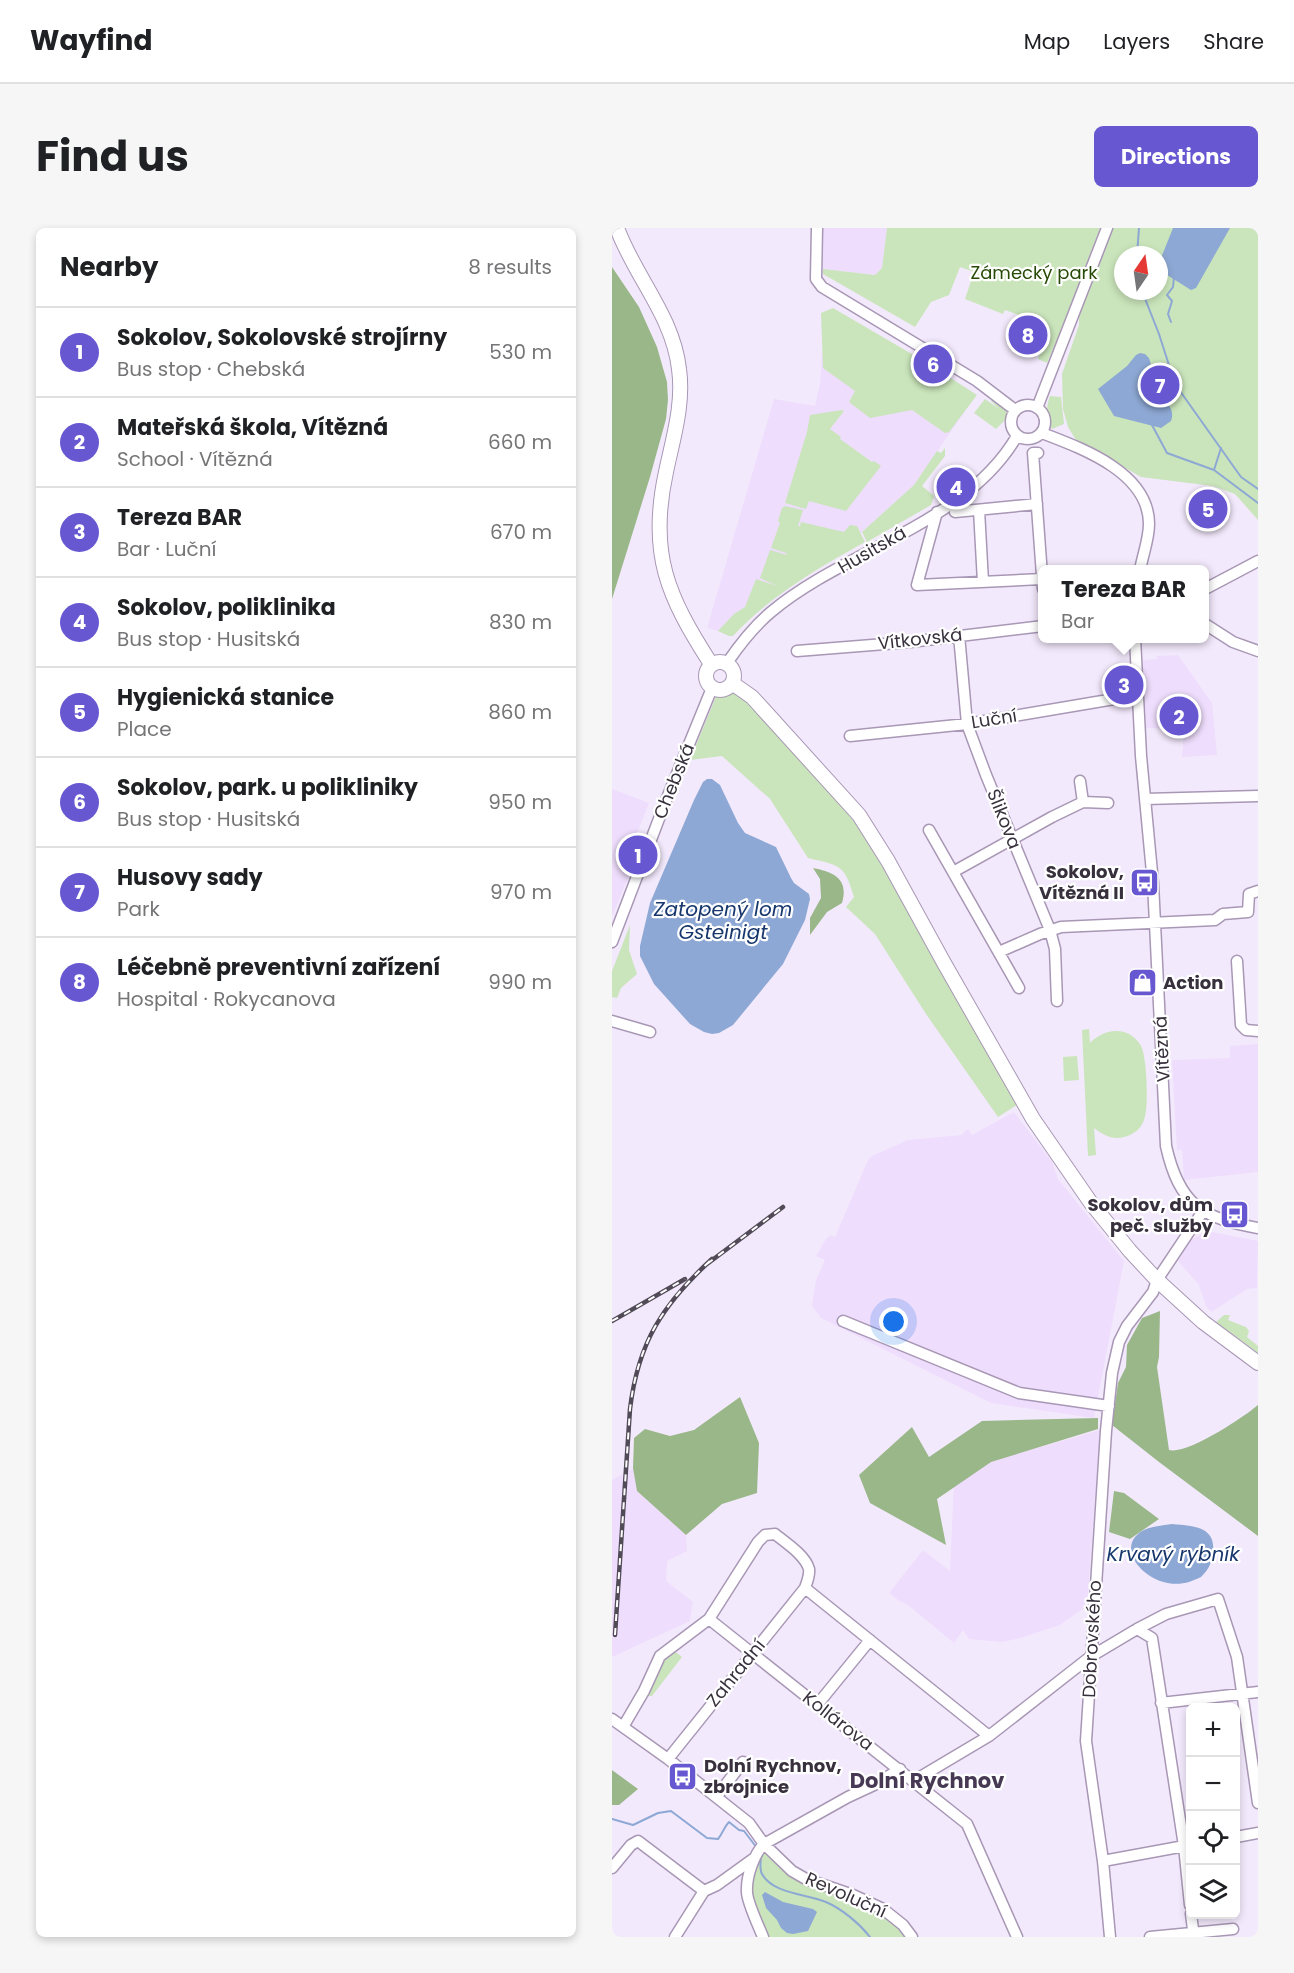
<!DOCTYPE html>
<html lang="en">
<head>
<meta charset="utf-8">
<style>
  body { margin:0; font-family:Poppins,sans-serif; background:#f6f6f6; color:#202124 }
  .controls { position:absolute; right:18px; bottom:18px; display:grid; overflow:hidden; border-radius:9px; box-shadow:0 3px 9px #0003 }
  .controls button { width:54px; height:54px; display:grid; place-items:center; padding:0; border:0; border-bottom:2px solid #e0e0e0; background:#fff; color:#202124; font:30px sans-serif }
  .compass { position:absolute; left:502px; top:18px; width:54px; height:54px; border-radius:50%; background:#fff; box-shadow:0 3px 9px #0003; rotate:13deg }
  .you { position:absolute; left:282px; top:1094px; width:21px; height:21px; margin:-15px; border:4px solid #fff; border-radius:50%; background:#1a73e8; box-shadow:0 0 0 9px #1a73e833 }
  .badge { display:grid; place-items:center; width:39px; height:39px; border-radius:50%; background:#6758d2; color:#fff; font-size:20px; font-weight:700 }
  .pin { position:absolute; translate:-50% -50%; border:3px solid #fff; box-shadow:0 2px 6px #0006 }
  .popup { position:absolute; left:426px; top:337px; width:171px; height:78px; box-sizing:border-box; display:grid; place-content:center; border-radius:9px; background:#fff; filter:drop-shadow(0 2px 4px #0005); font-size:20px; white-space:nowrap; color:#757577 }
  .popup b { font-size:22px; color:#202124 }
  .popup::after { content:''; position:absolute; left:50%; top:100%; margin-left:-12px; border:12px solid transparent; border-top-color:#fff }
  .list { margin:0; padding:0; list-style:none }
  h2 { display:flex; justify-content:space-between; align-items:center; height:78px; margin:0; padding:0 24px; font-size:26px }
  h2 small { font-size:20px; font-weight:400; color:#757577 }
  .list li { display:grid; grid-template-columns:39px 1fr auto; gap:18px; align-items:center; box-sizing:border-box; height:90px; padding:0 24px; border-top:2px solid #e0e0e0 }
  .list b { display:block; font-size:22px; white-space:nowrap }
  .list p { margin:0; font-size:20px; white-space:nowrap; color:#757577 }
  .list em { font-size:20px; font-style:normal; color:#757577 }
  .icon { flex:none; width:33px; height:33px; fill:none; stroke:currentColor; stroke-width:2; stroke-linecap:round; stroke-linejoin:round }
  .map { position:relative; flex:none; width:646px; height:1709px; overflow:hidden; border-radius:9px }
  header { display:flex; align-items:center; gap:36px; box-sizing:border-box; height:84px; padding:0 30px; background:#fff; border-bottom:2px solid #e0e0e0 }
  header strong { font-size:28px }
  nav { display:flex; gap:33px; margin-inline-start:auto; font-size:21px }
  .intro { display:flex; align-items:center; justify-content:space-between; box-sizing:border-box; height:144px; padding:0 36px }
  h1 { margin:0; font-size:42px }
  .button { padding:15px 27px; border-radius:9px; background:#6758d2; color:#fff; font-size:21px; font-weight:700 }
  main { display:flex; gap:36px; padding:0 36px }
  aside { flex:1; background:#fff; border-radius:9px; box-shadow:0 3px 9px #0003 }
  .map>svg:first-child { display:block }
</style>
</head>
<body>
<header>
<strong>Wayfind</strong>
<nav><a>Map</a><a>Layers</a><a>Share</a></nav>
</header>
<div class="intro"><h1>Find us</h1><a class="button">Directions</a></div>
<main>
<aside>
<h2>Nearby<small>8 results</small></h2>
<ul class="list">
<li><span class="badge">1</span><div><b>Sokolov, Sokolovské strojírny</b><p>Bus stop · Chebská</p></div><em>530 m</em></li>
<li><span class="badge">2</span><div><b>Mateřská škola, Vítězná</b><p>School · Vítězná</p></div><em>660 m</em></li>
<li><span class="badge">3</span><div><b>Tereza BAR</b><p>Bar · Luční</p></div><em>670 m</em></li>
<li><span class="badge">4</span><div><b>Sokolov, poliklinika</b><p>Bus stop · Husitská</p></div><em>830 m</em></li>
<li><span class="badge">5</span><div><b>Hygienická stanice</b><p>Place</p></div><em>860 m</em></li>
<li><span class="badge">6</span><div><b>Sokolov, park. u polikliniky</b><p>Bus stop · Husitská</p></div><em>950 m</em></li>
<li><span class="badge">7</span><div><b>Husovy sady</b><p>Park</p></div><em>970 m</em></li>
<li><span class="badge">8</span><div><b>Léčebně preventivní zařízení</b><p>Hospital · Rokycanova</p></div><em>990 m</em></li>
</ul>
</aside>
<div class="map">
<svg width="646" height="1709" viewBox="0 0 646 1709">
  <rect width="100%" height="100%" fill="#f3e9fc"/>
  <path fill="#eeddfc" d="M211 0H275L270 40 263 47 211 41Z
    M250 106 360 173 302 257 249 305 106 403 95 400 162 171 203 178 208 156 210 125Z
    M566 427 600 475 605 527 570 529 572 501 534 500 531 432 545 431V428Z
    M0 561 37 575 19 621 26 625 0 689Z
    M646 816V944L572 952 570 922H565L560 832 618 830V818Z
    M402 884 440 934 446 951 512 1033 482 1190 379 1175 209 1090 200 1078 204 1052 213 1032 204 1028 214 1011 218 1007 223 1009 256 932 260 928 296 912 349 907 356 901 360 907Z
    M595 1003 646 1013 645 1060 635 1061 599 1084 594 1078 587 1057 566 1033 579 1012Z
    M488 1202 475 1378 448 1397 408 1410 390 1414 357 1411 351 1402 342 1415 296 1377 286 1372 277 1365 311 1322 338 1343 342 1255 388 1228 433 1218Z
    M26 1238 25 1263 74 1307 75 1323 55 1333 54 1353 81 1374 78 1393 0 1429V1252Z"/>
  <path fill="#cae5bb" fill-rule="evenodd" d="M275 0H488L453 93 435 135 426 131 436 98 393 82 391 86 353 71 362 44 348 39 337 67 319 74 303 99 211 46V41L263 47 270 40Z
    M501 0H646V292L623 266 601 258 529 249 464 212 456 199 451 181 450 146 467 97V88L483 42ZM511 27H547V63H511Z
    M221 80 317 136 365 167 337 204 333 205 300 182 258 190 237 174 243 163 211 140 209 85Z
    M438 168 449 169 452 196 440 201C433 192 434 179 438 168Z
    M380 169C387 176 398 181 396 191L394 186 395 190 384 201 362 185 373 171 387 181 379 173Z
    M230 182 232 183 218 201 229 209 228 211 260 234 262 233 269 238 234 283 197 273 194 281 173 275 195 204 198 187Z
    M333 220V228L310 258 322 268 319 277 255 314 250 304 302 257 325 223 329 225Z
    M173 278 191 282 186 298H188L189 294 232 304 238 297 245 298 253 314C206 340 158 368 121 408H117L106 403 122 386 133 379 144 351 165 358 148 350 158 322 175 327 174 325 159 320 168 295 166 293 170 280Z
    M118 463 130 468 243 592 408 875 386 889 314 786 263 706 234 679 242 669C232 636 229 638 196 630L158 571 110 528 78 532 105 466Z
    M18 697 17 722 25 746 9 760 5 770 0 769V743Z
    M477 801 478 815C492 800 517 797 529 818 535 829 537 880 532 892 529 901 521 907 512 909 500 912 491 907 482 900L484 927 476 928 470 802Z
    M465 828 467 852 452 853 451 829Z
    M612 1087H618L616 1092 634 1099 637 1103 635 1109 646 1118V1125L604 1094Z
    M61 1422 70 1429 40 1468H34L49 1434Z
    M152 1620 169 1640 186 1650 241 1672 266 1684 280 1692 297 1709H152L139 1665 145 1632Z"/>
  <path fill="#9ab789" d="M0 39 27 79 45 119 55 154 56 172 54 191 38 249 0 371Z
    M201 640C222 644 237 651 230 675L215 684 198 707V690L209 670 208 651Z
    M548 1083 547 1129 545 1139 557 1222C575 1227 632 1189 646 1177V1308L547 1234 500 1197 506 1155 514 1139 515 1117 530 1090Z
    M128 1169 147 1215 145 1265 110 1276 74 1307 25 1263 21 1240 22 1210 33 1201 58 1208 82 1202Z
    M486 1190V1201L379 1234 325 1271 334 1317 258 1275 247 1247 300 1199 317 1229 370 1193Z
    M502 1263 512 1265 547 1291 518 1311 497 1304Z
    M0 1542 26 1561 7 1577H0Z"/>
  <path fill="#8da8d4" d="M561 0H618L584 60 579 62 547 42V35Z
    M528 125 533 126 537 130C541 141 543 153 547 163 552 175 564 179 559 193L549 200 502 188 486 161 515 138 524 127Z
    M95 551H100L108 557 126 595 133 605 164 619 179 650 182 655 197 666 198 671 193 692 171 736 121 797 107 805 100 806 92 804 78 796 42 756 28 728V718L38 675 82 572 91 554Z
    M560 1296C583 1298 607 1299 600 1329 599 1337 595 1343 589 1349 586 1351 581 1352 577 1354 537 1366 494 1315 537 1300 544 1298 552 1297 560 1296Z
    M153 1664 171 1674 201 1681 205 1684 196 1703 181 1706 175 1705 169 1700 165 1692 154 1680 150 1667Z"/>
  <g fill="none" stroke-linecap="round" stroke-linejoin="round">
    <path stroke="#8da8d4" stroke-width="2" d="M525 27 527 0
      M530 63 547 106 563 156 629 249 646 261
      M559 94 556 86 560 73 555 67 561 59 562 49
      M540 197 555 225 602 242
      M609 220 602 242 646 275
      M0 1591 21 1597 46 1585 59 1583 95 1610 106 1611C111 1605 112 1599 117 1594L127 1602 132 1603 145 1620
      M149 1627C149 1633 147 1641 150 1646 161 1666 195 1666 214 1674 230 1681 247 1695 258 1709"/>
    <defs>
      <path id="minor" d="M205 0 204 51 210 59 365 153 403 182
        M399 194a17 17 0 1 1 34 0a17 17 0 1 1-34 0Z
        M425 180 495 0
        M430 205C469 220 537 244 537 296 537 311 531 326 528 342
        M426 225H421L431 361
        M367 282 371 354
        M325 284 305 357 430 351
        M343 284 425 276
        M593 361 646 333
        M593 396 621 414 646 423
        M347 407 355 496 374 547 438 702 443 721 445 773
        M523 410 529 528 541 655 554 918C567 976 589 990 646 1000
        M185 423 298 414 431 398
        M115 435C128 416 141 399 159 384 234 321 354 296 405 208
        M238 508 355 496 526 467
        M468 553 471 574
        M533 571 646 568
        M317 602 407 760
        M341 644 440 589 471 574 496 575
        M0 714 53 575 100 460
        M387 724 428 706 449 699 603 692 611 686 636 684 637 666 646 663
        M625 733 629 797 634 802 646 803
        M0 793 38 804
        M231 1093 407 1165 497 1178
        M193 1360 377 1508
        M97 1391 355 1596 405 1709
        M525 1401 540 1410 572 1618 578 1677
        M549 1475 646 1464
        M205 1477 258 1412
        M0 1491 56 1531 137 1595 152 1616 180 1643 194 1651 241 1667 271 1681 291 1697 300 1709
        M11 1499 32 1463 48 1428 97 1391 146 1314 153 1307 163 1306C174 1315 193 1327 197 1341 198 1347 195 1354 193 1360L56 1531
        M303 1552 377 1508 478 1429 525 1401 554 1386 606 1371 625 1429 646 1575
        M105 1568 131 1534
        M624 1609 646 1605
        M491 1633 578 1617
        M0 1640 19 1617 26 1613 92 1663
        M579 1686 582 1709
        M63 1709 92 1663 105 1657 141 1631
        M151 1709C147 1699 135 1674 135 1664 134 1649 142 1626 152 1616L236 1569 264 1556 288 1541
        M498 1709 491 1633 474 1513 494 1203 500 1145 507 1114 515 1098 541 1064 545 1052 591 983
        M538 1709 621 1701"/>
      <path id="major" d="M5 0C23 49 61 88 67 141 72 176 61 210 54 244 36 326 56 369 99 436
        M94 448a14 14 0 1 1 28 0a14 14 0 1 1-28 0Z
        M120 455 140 469 247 587 276 633 332 735 421 891 479 975 518 1023 545 1052 591 1094 646 1135"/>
    </defs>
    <use href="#minor" stroke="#a897b5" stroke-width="13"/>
    <use href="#major" stroke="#a897b5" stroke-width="16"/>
    <use href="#minor" stroke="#fff" stroke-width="10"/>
    <use href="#major" stroke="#fff" stroke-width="14"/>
    <defs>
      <path id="rail" d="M95 1036 171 979
        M0 1093 73 1051
        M3 1407 18 1181C26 1114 51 1076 100 1031"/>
    </defs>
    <use href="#rail" stroke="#514a57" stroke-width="4.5"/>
    <use href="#rail" stroke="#fff" stroke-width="2" stroke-dasharray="7" stroke-linecap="butt"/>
  </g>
  <defs>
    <symbol id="bus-square" viewBox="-11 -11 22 22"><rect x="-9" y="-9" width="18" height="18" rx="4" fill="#6758d2" stroke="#fff"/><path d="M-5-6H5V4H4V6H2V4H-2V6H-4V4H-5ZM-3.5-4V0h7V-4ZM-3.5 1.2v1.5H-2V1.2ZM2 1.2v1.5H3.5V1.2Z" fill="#fff"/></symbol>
    <symbol id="shop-square" viewBox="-11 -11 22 22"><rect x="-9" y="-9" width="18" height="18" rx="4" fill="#6758d2" stroke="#fff"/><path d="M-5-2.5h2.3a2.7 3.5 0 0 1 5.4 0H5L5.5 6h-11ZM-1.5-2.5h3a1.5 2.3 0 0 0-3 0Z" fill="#fff"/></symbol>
  </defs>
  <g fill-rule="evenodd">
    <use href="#bus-square" x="516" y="638" width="33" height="33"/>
    <use href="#shop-square" x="514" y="738" width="33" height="33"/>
    <use href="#bus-square" x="606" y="970" width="33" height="33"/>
    <use href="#bus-square" x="54" y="1532" width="33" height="33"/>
  </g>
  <g text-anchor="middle" stroke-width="4.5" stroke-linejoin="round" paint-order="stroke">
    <g font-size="18" fill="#274b07" stroke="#fff">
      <text x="422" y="51">Zámecký park</text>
    </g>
    <g font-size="18" fill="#38313d" stroke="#fff">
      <text transform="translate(260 322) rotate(-30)" y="6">Husitská</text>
      <text transform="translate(308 411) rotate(-6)" y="6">Vítkovská</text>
      <text transform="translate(382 491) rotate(-9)" y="6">Luční</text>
      <text transform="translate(62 553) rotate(-68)" y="6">Chebská</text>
      <text transform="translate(392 591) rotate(68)" y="6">Šlikova</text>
      <text transform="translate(550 821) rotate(-93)" y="6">Vítězná</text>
      <text transform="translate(480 1411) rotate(-87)" y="6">Dobrovského</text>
      <text transform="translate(124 1445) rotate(-51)" y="6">Zahradní</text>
      <text transform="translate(226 1493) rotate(38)" y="6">Kollárova</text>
      <text transform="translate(234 1667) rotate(24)" y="6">Revoluční</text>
    </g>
    <g font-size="18" font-weight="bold" fill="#38313d" stroke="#fff" text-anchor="end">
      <text x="512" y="650">Sokolov,<tspan x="512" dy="21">Vítězná II</tspan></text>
      <text x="551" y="761" text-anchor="start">Action</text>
      <text x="601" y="983">Sokolov, dům<tspan x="601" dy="21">peč. služby</tspan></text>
      <text x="92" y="1544" text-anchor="start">Dolní Rychnov,<tspan x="92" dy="21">zbrojnice</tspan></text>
    </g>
    <g font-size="20" font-style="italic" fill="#17376d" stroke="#fff">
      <text x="111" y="688">Zatopený lom<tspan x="111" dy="23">Gsteinigt</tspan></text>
      <text x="561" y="1333">Krvavý rybník</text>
    </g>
    <g font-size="21" font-weight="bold" fill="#473953" stroke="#fff">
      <text x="315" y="1560">Dolní Rychnov</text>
    </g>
  </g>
</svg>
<div class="controls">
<button>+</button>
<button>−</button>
<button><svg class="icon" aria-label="locate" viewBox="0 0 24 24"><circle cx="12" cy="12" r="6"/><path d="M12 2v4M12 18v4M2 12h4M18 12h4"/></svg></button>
<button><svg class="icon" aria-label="layers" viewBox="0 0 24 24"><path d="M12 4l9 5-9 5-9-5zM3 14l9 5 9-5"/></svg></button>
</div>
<svg class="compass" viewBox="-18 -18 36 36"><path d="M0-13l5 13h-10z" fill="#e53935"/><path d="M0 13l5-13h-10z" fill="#757577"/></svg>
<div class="you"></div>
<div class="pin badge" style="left:26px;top:627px">1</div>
<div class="pin badge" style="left:567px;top:488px">2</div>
<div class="pin badge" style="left:512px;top:457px">3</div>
<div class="popup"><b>Tereza BAR</b>Bar</div>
<div class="pin badge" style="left:344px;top:259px">4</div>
<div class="pin badge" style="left:596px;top:281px">5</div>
<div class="pin badge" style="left:321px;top:136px">6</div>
<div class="pin badge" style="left:548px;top:157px">7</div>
<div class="pin badge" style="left:416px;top:107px">8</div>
</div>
</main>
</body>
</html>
